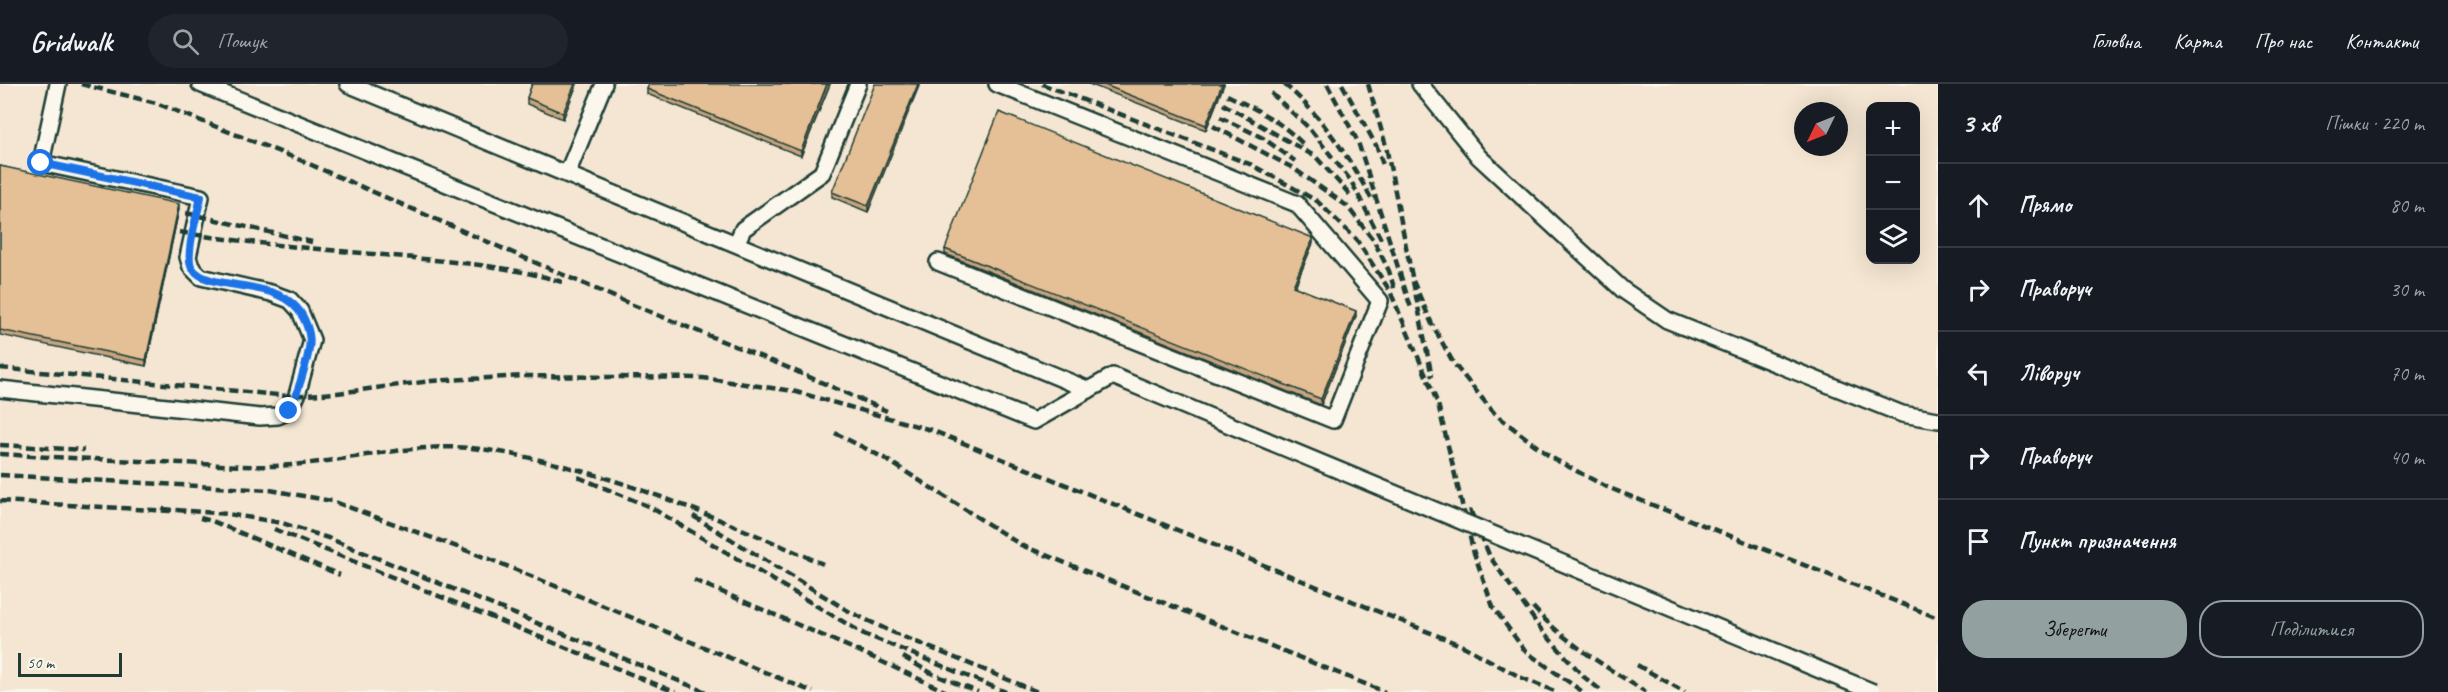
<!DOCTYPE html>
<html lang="uk">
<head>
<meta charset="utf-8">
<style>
  body { margin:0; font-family:Caveat,sans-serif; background:#20242c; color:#f1f3f6 }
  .controls { position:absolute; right:18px; top:18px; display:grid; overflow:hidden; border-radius:12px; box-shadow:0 6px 24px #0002 }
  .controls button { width:54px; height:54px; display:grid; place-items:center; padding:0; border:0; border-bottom:2px solid #363941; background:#171b24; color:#f1f3f6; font:30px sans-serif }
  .compass { position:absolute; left:1794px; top:18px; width:54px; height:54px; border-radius:50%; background:#171b24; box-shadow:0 6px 24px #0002; rotate:227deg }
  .scale { position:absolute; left:18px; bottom:15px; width:104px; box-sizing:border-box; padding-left:6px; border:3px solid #1f3d34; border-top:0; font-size:16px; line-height:21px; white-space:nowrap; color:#1f3d34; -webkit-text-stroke:4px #fbf7ec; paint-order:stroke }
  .stop { position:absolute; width:18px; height:18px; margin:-14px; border:4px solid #1a73e8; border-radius:50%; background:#fff }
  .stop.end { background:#1a73e8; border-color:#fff; box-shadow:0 2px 6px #0008 }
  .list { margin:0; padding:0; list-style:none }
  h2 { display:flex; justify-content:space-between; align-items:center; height:78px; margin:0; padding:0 24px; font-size:26px }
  h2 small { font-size:20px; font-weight:400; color:#9ea1a6 }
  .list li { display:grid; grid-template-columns:39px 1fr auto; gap:18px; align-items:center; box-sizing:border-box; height:84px; padding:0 24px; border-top:2px solid #363941 }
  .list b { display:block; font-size:22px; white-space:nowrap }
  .list em { font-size:20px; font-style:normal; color:#9ea1a6 }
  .actions { display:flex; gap:12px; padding:18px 24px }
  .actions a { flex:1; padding:14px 0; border:2px solid #92a19f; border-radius:24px; text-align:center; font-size:21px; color:#92a19f }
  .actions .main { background:#92a19f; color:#111 }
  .icon { flex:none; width:33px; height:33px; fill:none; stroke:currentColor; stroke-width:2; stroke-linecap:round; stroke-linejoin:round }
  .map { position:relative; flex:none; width:1938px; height:608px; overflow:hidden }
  header { display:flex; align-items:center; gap:36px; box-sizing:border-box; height:84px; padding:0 30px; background:#171b24; border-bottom:2px solid #363941 }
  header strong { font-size:28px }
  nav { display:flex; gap:33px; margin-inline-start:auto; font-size:21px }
  .search { width:420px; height:54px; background:#20242c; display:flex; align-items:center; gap:15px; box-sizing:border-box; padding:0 21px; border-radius:33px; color:#9ea1a6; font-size:22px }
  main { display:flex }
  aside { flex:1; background:#171b24 }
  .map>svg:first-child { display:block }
</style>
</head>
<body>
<header>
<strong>Gridwalk</strong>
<div class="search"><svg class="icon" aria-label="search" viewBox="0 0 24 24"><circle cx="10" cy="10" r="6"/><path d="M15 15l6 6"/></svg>Пошук</div>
<nav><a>Головна</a><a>Карта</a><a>Про нас</a><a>Контакти</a></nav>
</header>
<main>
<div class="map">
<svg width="1938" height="608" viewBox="0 0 1938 608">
  <rect width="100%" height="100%" fill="#fbf7ec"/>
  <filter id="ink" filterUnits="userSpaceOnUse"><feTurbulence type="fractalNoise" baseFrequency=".0167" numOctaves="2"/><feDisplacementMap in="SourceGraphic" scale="12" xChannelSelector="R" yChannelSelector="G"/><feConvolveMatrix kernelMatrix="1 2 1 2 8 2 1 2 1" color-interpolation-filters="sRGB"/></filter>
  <g filter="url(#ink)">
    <path fill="#f4e6d2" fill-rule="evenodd" d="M0 0H1938V608H0ZM1870 22H1916V176H1870ZM1803 27H1839V63H1803Z"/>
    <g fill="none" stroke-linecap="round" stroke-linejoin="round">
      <defs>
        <path id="minor" d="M200 0 1034 337 1113 292 1213 334
          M348 0 1089 306
          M1420 0 1479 73 1623 206 1667 236 1902 330 1938 336
          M567 90 604 0
          M736 160 743 145 822 89 858 0
          M938 178 1333 336 1380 217 1297 120 997 0
          M0 305 260 333 278 332 289 327 297 311 312 256 300 227 290 216 271 209 201 193 191 183 188 173 201 113 41 79 58 0"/>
      </defs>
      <use href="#minor" stroke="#1f3d34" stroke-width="20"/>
      <use href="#minor" stroke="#fbf7ec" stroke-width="15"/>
      <path stroke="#1f3d34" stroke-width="4.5" stroke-dasharray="9 4.5" stroke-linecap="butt" d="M81 0 156 19 300 76 628 219 784 282 887 327
        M1042 0 1252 81 1317 117 1356 155 1390 207 1438 320 1473 466 1493 523 1525 567 1583 608
        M1284 0C1322 32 1349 73 1372 116
        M1327 0 1358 58 1411 224
        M1342 0 1377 63 1384 84
        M1368 0 1386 62 1432 293
        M1271 9 1310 45 1351 97 1383 159
        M1227 11C1256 25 1282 38 1305 62
        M1223 20 1316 73 1351 112
        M1220 33 1263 54 1295 77
        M1213 42 1293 84 1347 122 1374 157 1389 187 1395 207
        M186 129 312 158
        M179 148C257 161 336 166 414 174 464 179 514 183 562 198
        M1413 197 1432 240 1454 280 1495 330 1552 374 1607 403 1938 534
        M0 284 288 312 337 309 431 297 523 292 703 294 793 307 931 346 1463 562 1522 594 1557 608
        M835 349 884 374 1021 461 1385 608
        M0 361 84 366
        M0 370C60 374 121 376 181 379 211 380 242 383 272 382 344 380 416 355 488 366 605 384 715 433 823 480
        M0 391 270 406 332 417 487 474 813 608
        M578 393 650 423 864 550 1006 608
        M0 417 171 427
        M163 425 228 430 282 439 328 454 706 608
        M1470 425 1490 473 1540 544 1584 593 1603 608
        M693 432 850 528 892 548 1038 608
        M200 434 212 437 340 491
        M274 445 675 608
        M694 496 861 568 947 608
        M1533 523C1564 558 1606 583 1646 608
        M903 573 933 590 978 608
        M1637 581 1685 608"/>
      <defs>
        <path id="minor-bridge" d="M1213 334 1873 608"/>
      </defs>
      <use href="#minor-bridge" stroke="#1f3d34" stroke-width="20" stroke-linecap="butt"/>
      <use href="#minor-bridge" stroke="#fbf7ec" stroke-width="15"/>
    </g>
    <path fill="#c5a581" stroke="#1f3d34" stroke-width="1.5" d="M532 0H577L563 35 527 20V14Z
      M830 0 801 72 647 10V5Z
      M919 0 868 128 832 113V108Z
      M1089 0H1224L1206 46Z
      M0 82 179 125 146 282 0 251Z
      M1313 159 1295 203 1356 232 1321 321 945 170V165Z"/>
    <path fill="#a08669" stroke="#1f3d34" stroke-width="1.5" d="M575 0H577L563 35V29Z
      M827 0H830L801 72V67Z
      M918 0H919V2L868 128V122Z
      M1222 0H1224L1206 46V41Z
      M179 120V125L146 282V276Z
      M1313 154V159L1293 207V202Z
      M1356 227V232L1321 321V315Z"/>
    <path fill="#e5c096" stroke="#1f3d34" stroke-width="1.5" d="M532 0H575L563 29 527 14Z
      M649 0H827L801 67 647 5Z
      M875 0H918L868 122 832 108Z
      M1102 0H1222L1206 41Z
      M999 28 1313 154 1293 202 1356 227 1321 315 945 165Z
      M0 82 179 120 146 276 0 246Z"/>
  </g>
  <g fill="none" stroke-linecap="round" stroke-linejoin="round" filter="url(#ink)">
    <path stroke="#1a73e8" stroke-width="8" d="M41 79 201 113C198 128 184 172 192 184 211 211 283 190 304 235 311 250 311 259 307 275 302 293 298 310 289 327"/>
  </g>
</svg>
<div class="controls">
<button>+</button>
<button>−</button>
<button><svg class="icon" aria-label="layers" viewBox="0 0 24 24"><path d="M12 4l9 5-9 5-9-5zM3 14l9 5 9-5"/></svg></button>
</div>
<svg class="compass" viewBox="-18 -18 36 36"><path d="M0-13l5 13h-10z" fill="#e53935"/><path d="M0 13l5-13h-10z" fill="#9ea1a6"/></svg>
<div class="scale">50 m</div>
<div class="stop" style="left:41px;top:79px"></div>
<div class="stop end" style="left:289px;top:327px"></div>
</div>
<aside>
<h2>3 хв<small>Пішки · 220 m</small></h2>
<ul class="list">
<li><svg class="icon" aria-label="ahead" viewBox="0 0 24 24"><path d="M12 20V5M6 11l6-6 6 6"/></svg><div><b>Прямо</b></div><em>80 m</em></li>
<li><svg class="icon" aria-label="right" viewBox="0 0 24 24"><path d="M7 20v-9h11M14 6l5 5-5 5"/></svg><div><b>Праворуч</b></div><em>30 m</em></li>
<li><svg class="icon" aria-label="left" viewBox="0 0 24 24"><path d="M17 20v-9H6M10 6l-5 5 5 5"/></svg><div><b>Ліворуч</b></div><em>70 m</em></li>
<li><svg class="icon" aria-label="right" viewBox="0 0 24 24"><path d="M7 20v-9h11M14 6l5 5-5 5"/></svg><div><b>Праворуч</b></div><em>40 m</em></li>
<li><svg class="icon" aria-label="arrive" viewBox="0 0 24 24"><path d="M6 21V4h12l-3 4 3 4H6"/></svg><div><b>Пункт призначення</b></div></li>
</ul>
<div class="actions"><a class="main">Зберегти</a><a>Поділитися</a></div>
</aside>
</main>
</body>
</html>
